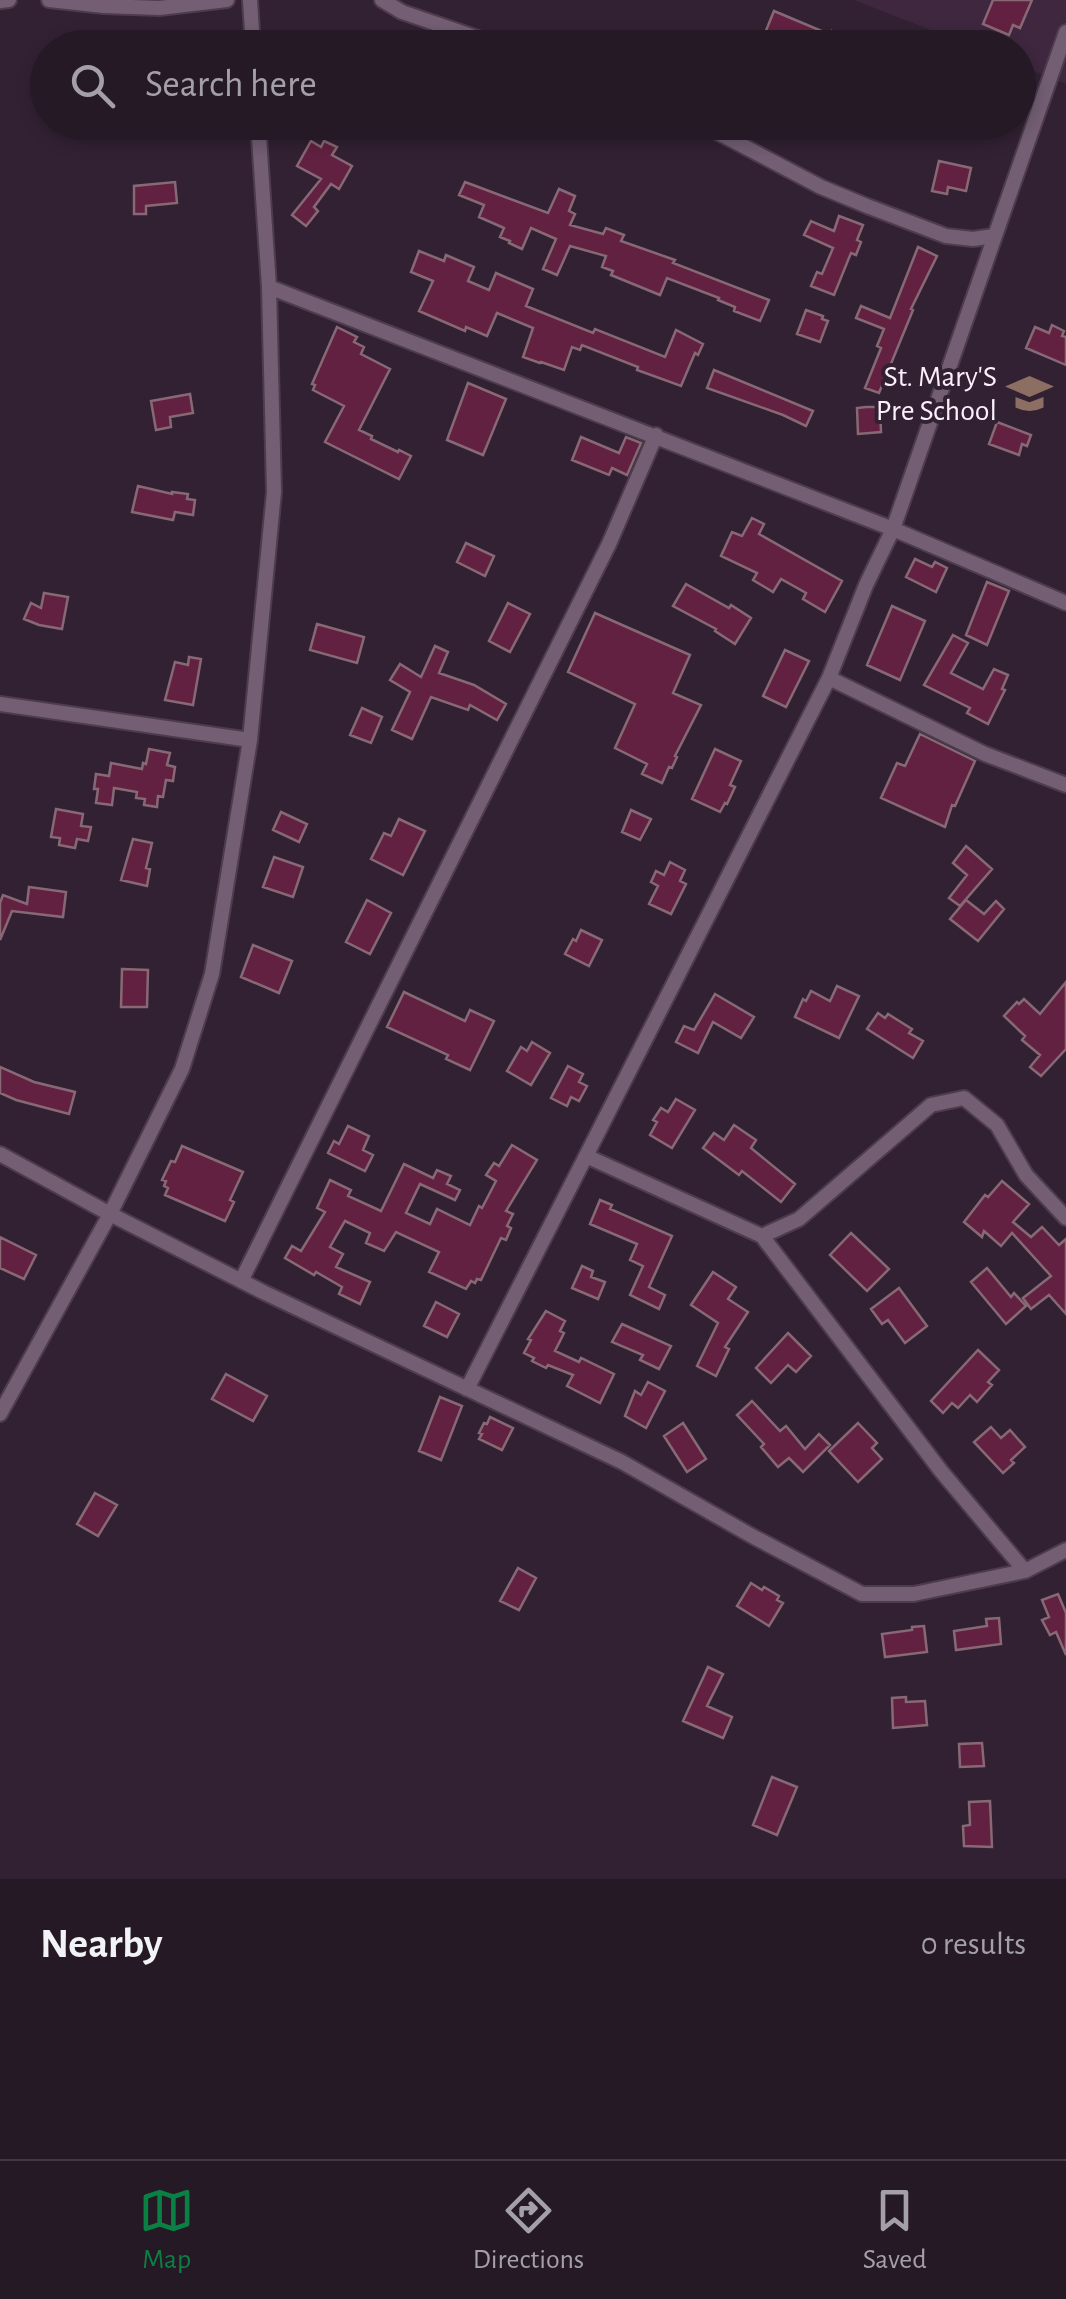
<!DOCTYPE html>
<html lang="en">
<head>
<meta charset="utf-8">
<style>
  body { margin:0; font-family:"Alegreya Sans",sans-serif; background:#322632; color:#f1f3f6 }
  .list { margin:0; padding:0; list-style:none }
  h2 { display:flex; justify-content:space-between; align-items:center; height:130px; margin:0; padding:0 40px; font-size:42px }
  h2 small { font-size:32px; font-weight:400; color:#a4a0a7 }
  .icon { flex:none; width:55px; height:55px; fill:none; stroke:currentColor; stroke-width:2; stroke-linecap:round; stroke-linejoin:round }
  .map { position:relative; flex:none; width:1066px; height:1879px; overflow:hidden }
  .search { position:absolute; background:#261926; box-shadow:0 5px 15px #0003; left:30px; right:30px; top:30px; height:110px; display:flex; align-items:center; gap:25px; box-sizing:border-box; padding:0 35px; border-radius:55px; color:#a4a0a7; font-size:38px }
  .sheet { height:280px; background:#261926 }
  nav { display:flex; justify-content:space-around; align-items:center; box-sizing:border-box; height:140px; border-top:2px solid #423843; background:#261926; font-size:28px; color:#a4a0a7 }
  nav a { display:grid; justify-items:center; gap:5px }
  nav .on { color:#0b8043 }
  .map>svg:first-child { display:block }
</style>
</head>
<body>
<div class="map">
<svg width="1066" height="1879" viewBox="0 0 1066 1879">
  <rect width="100%" height="100%" fill="#322133"/>
  <path fill="#3e273f" d="M854 0H1066V84L1019 65 1018 48 974 47Z"/>
  <path fill="#622141" stroke="#876975" stroke-width="2.5" d="M993 0H1032L1020 28 1013 25 1009 35 983 24Z
    M774 11 831 35 832 31 870 48H781L784 40 765 33Z
    M311 141 321 147 324 141 337 147 332 155 352 166 339 189 331 184 314 207 318 211 306 226 292 215 321 179 297 166Z
    M939 161 971 168 966 191 948 187 947 194 932 191Z
    M175 182 177 203 146 206V214H134V186Z
    M465 182 548 213 559 189 575 196 569 211 575 214 570 225 603 234 606 228 624 235 621 241 675 260 673 263 769 300 760 321 734 311 735 307 718 300 719 298 667 278 660 295 611 275 613 271 602 267 606 256 570 246 557 275 543 269 556 239 531 228 522 249 509 243 510 241 500 237 504 228 479 217 484 205 459 195Z
    M839 216 863 225 857 240 861 242 856 255 851 253 834 295 811 286 817 272 822 274 833 248 804 235 811 221 834 231Z
    M918 247 937 256 911 309 913 310 879 393 865 388 881 348 877 346 884 329 856 318 861 306 890 318Z
    M419 251 444 261 446 255 474 267 468 281 489 290 496 273 533 289 526 306 593 333 595 329 665 357 676 330 703 344 698 355 695 353 681 386 637 370 638 367 582 345 580 350 572 347 564 370 541 362 540 363 523 357 533 328 497 313 487 336 466 327 465 331 419 311 433 281 411 272Z
    M806 310 823 316 822 319 828 321 820 342 797 334Z
    M1052 325 1064 331 1062 336 1066 337V365L1026 348 1035 327 1049 333Z
    M337 327 357 337 354 342 364 347 361 354 390 369 359 430 372 436 371 439 398 452 399 450 411 456 399 479 325 442 344 406 313 390 315 385 312 384Z
    M714 370 813 411 806 426 783 415 707 388Z
    M468 383 506 399 483 455 447 440Z
    M190 394 193 413 170 417 171 427 156 430 151 401Z
    M866 407H880L881 432 858 434 857 408Z
    M997 422 1031 435 1027 446 1022 444 1019 455 989 444Z
    M581 437 619 453 626 437 641 443 627 475 612 468 609 475 572 460Z
    M138 486 172 494V492L188 494 187 499 195 500 193 515 175 512 173 520 132 512Z
    M752 518 764 524 759 534 842 581 825 612 803 599 806 593 781 579 773 592 753 580 757 573 721 556 732 532 742 536Z
    M466 543 494 556 485 576 457 562Z
    M915 559 932 567 935 562 947 568 936 592 906 577Z
    M987 582 1009 591 987 645 966 635Z
    M686 584 729 608 731 605 751 618 735 644 715 631 716 629 673 606Z
    M44 593 68 597 62 629 39 625 24 619 31 603 41 608Z
    M508 603 530 614 510 652 489 641Z
    M892 606 925 621 900 680 867 665Z
    M595 613 690 655 673 693 701 705 675 756 677 757 672 768 669 767 662 783 642 774 647 764 615 748 635 704 568 672Z
    M317 624 364 637 357 663 310 650Z
    M953 635 968 643 951 673 983 689 994 669 1008 675 1002 689 1005 690 988 724 967 713 970 708 924 685Z
    M435 646 448 652 439 673 474 685 506 704 497 720 470 705 468 710 431 697 412 739 392 730 410 692 390 680 400 664 421 677Z
    M785 650 809 661 786 707 763 696Z
    M189 657 201 659 193 705 165 700 175 662 188 665Z
    M362 708 382 717 371 743 350 735Z
    M920 734 975 761 955 806 952 805 945 827 881 798 897 763 905 766Z
    M149 749 170 753 167 765 175 767 173 781 166 780 163 797 158 796 157 807 144 805 145 799 136 798 137 792 114 788 112 805 96 803 98 789H94L96 774 109 776 111 763 142 769 143 763 146 764Z
    M715 749 741 761 730 785 735 787 727 804 725 803 720 812 692 799Z
    M56 809 83 814 81 826 91 827 88 841 77 839 75 848 59 845 60 838 51 837Z
    M631 810 651 819 640 840 622 832Z
    M281 812 307 824 299 842 273 830Z
    M399 819 425 831 403 875 371 859 384 833 391 836Z
    M133 839 152 843 146 868 150 869 147 886 121 880Z
    M966 846 992 869 960 906 949 898 967 875 953 863Z
    M274 857 303 867 293 897 263 887Z
    M670 862 685 870 680 881 686 884 671 914 649 904 658 886 651 882 656 871 664 875Z
    M29 887 66 892 63 917 12 911 0 940V903L3 895 27 904Z
    M367 900 391 913 370 954 346 942Z
    M966 900 984 914 996 901 1004 909 978 941 950 919Z
    M581 930 602 940 589 966 565 954 573 939 576 941Z
    M253 945 292 961 279 993 241 977Z
    M122 969 148 970 147 1007H121Z
    M1066 982V1049L1041 1076 1030 1067 1040 1055 1022 1040 1025 1036 1004 1016 1017 1002 1019 1004 1024 999 1040 1014Z
    M837 986 859 996 839 1038 795 1017 803 999 806 1001 811 991 830 1001Z
    M404 992 465 1021 470 1010 494 1021 470 1070 446 1059 448 1055 387 1027Z
    M715 994 754 1017 741 1038 713 1022 698 1053 676 1042 684 1026 694 1030Z
    M878 1013 885 1018 888 1014 912 1029 909 1033 923 1041 913 1058 867 1029Z
    M532 1042 550 1053 531 1085 507 1071 521 1047 527 1051Z
    M568 1066 583 1074 579 1082 587 1086 579 1101 571 1097 567 1106 551 1098Z
    M0 1067 34 1082 75 1092 69 1114 16 1100 0 1093Z
    M676 1099 695 1110 672 1148 650 1135 657 1122 653 1120 661 1108 668 1112Z
    M734 1125 756 1140 751 1148 795 1184 781 1202 742 1171 739 1175 703 1148 714 1133 724 1140Z
    M348 1126 369 1136 363 1150 373 1155 365 1171 328 1153 334 1141 339 1144Z
    M512 1145 537 1160 506 1211 513 1214 507 1226 511 1228 506 1240 501 1238 481 1280 477 1279 475 1283 471 1281 466 1289 429 1272 439 1252 396 1232 384 1251 366 1243 370 1233 345 1221 330 1247 343 1254 336 1267 370 1282 360 1304 339 1294 342 1287 316 1272 314 1275 285 1258 292 1246 301 1251 325 1212 317 1208 330 1180 351 1190 348 1196 381 1211 404 1164 433 1178 437 1170 451 1176 447 1184 460 1190 455 1200 420 1184 406 1213 430 1224 437 1209 470 1225 479 1206 482 1208 496 1181 486 1175 494 1163 499 1166Z
    M182 1146 243 1172 230 1200 234 1202 225 1221 165 1195 168 1188 164 1186 166 1181 162 1180 171 1161 175 1162Z
    M1002 1181 1029 1204 1013 1222 1031 1237 1042 1227 1059 1245 1066 1239V1314L1049 1295 1031 1309 1023 1298 1051 1276 1012 1233 1001 1246 984 1231 982 1237 964 1222 985 1195 988 1197Z
    M600 1200 612 1205 610 1209 672 1236 649 1287 665 1295 659 1309 630 1295 643 1266 630 1260 637 1244 590 1224Z
    M851 1233 889 1269 867 1291 830 1255Z
    M0 1237 36 1255 24 1279 0 1268Z
    M582 1266 593 1271 591 1277 605 1282 598 1299 572 1288Z
    M987 1268 1011 1297 1014 1293 1026 1306 1006 1324 971 1282Z
    M713 1272 736 1287 728 1299 748 1312 725 1347 729 1349 716 1376 697 1366 718 1323 691 1305Z
    M899 1288 927 1326 905 1343 888 1320 882 1324 871 1309Z
    M436 1302 459 1314 447 1337 424 1326Z
    M546 1311 565 1321 560 1331 564 1333 555 1351 579 1362 581 1358 614 1374 600 1403 567 1386 573 1375 548 1365 546 1368 532 1361 534 1358 524 1353 531 1340 528 1339Z
    M622 1324 671 1346 659 1369 640 1360 643 1355 612 1342Z
    M788 1333 811 1356 796 1372 788 1365 771 1383 756 1368Z
    M978 1350 999 1370 988 1382 992 1385 977 1402 970 1395 958 1408 952 1403 943 1413 931 1401Z
    M226 1374 267 1396 253 1421 212 1399Z
    M648 1382 665 1391 646 1428 625 1416 635 1391 641 1395Z
    M440 1397 462 1406 441 1460 419 1451Z
    M752 1401 780 1431 786 1426 805 1449 819 1434 830 1445 803 1472 789 1458 778 1467 761 1447 764 1444 737 1415Z
    M490 1417 513 1428 502 1450 479 1439 482 1434 479 1433 484 1423 487 1424Z
    M683 1423 706 1459 687 1472 664 1436Z
    M858 1423 877 1443 872 1448 882 1459 858 1482 829 1451Z
    M991 1427 1001 1438 1010 1430 1025 1447 1011 1460 1014 1463 1003 1473 974 1442Z
    M95 1493 117 1505 98 1536 77 1524Z
    M518 1568 536 1578 519 1610 500 1601Z
    M751 1583 762 1590 764 1587 779 1596 777 1600 783 1603 769 1626 737 1606Z
    M1058 1594 1066 1613V1655L1056 1632 1050 1635 1042 1620 1049 1617 1042 1600Z
    M999 1618 1001 1644 956 1650 954 1631 987 1626 986 1619Z
    M924 1626 927 1652 885 1657 882 1634 912 1630V1627Z
    M708 1667 723 1674 707 1706 732 1717 723 1738 683 1721Z
    M906 1697V1702L925 1701 927 1725 893 1728 892 1698Z
    M982 1743 984 1766 960 1767 959 1744Z
    M772 1777 797 1787 777 1835 753 1825Z
    M990 1801 992 1847 964 1846 963 1826 970 1825 969 1802Z"/>
  <g fill="none" stroke-linecap="round" stroke-linejoin="round">
    <defs>
      <path id="minor" d="M49 0 104 6 159 8 227 0
        M250 0 253 48
        M382 0 402 12 507 48
        M0 1 9 0
        M695 122 711 129 821 187 867 206 946 236 973 239 994 236
        M269 287 893 529 1066 32
        M1066 603 893 529 866 585 829 678 985 754 1066 785
        M829 678 586 1156 762 1236 799 1219 931 1105 964 1098 997 1125 1026 1175 1066 1218
        M0 704 250 740
        M0 1154 110 1214 182 1069 212 974 250 740 274 492 269 287 258 122
        M762 1236 941 1471 1025 1571
        M241 1281 609 544 656 435
        M467 1389 586 1156
        M0 1414 110 1214 263 1292 622 1462 752 1536 862 1594H914L1025 1571 1066 1550"/>
    </defs>
    <use href="#minor" stroke="#4c3c4c" stroke-width="18"/>
    <use href="#minor" stroke="#735e74" stroke-width="14"/>
  </g>
  <defs>
    <symbol id="school-bare" viewBox="-9 -9 18 18"><path d="M0-5L7-2L0 1L-7-2ZM-4 1L0 2.5L4 1V4Q0 6-4 4Z" fill="#8d6e63" stroke="#322133" stroke-width="2.5" paint-order="stroke"/></symbol>
  </defs>
  <g fill-rule="evenodd">
    <use href="#school-bare" x="998" y="362" width="63" height="63"/>
  </g>
  <g text-anchor="middle" stroke-width="8" stroke-linejoin="round" paint-order="stroke">
    <g font-size="30" fill="#fcf0fc" stroke="#322133" text-anchor="end">
      <text x="997" y="386">St. Mary'S<tspan x="997" dy="34">Pre School</tspan></text>
    </g>
  </g>
</svg>
<div class="search"><svg class="icon" aria-label="search" viewBox="0 0 24 24"><circle cx="10" cy="10" r="6"/><path d="M15 15l6 6"/></svg>Search here</div>
</div>
<section class="sheet">
<h2>Nearby<small>0 results</small></h2>
<ul class="list">
</ul>
</section>
<nav>
<a class="on"><svg class="icon" aria-label="map" viewBox="0 0 24 24"><path d="M3 6l6-2 6 2 6-2v14l-6 2-6-2-6 2zM9 4v14M15 6v14"/></svg>Map</a>
<a><svg class="icon" aria-label="directions" viewBox="0 0 24 24"><path d="M12 3l9 9-9 9-9-9zM9 14v-3h6M13 9l2 2-2 2"/></svg>Directions</a>
<a><svg class="icon" aria-label="saved" viewBox="0 0 24 24"><path d="M7 4h10v16l-5-4-5 4z"/></svg>Saved</a>
</nav>
</body>
</html>
